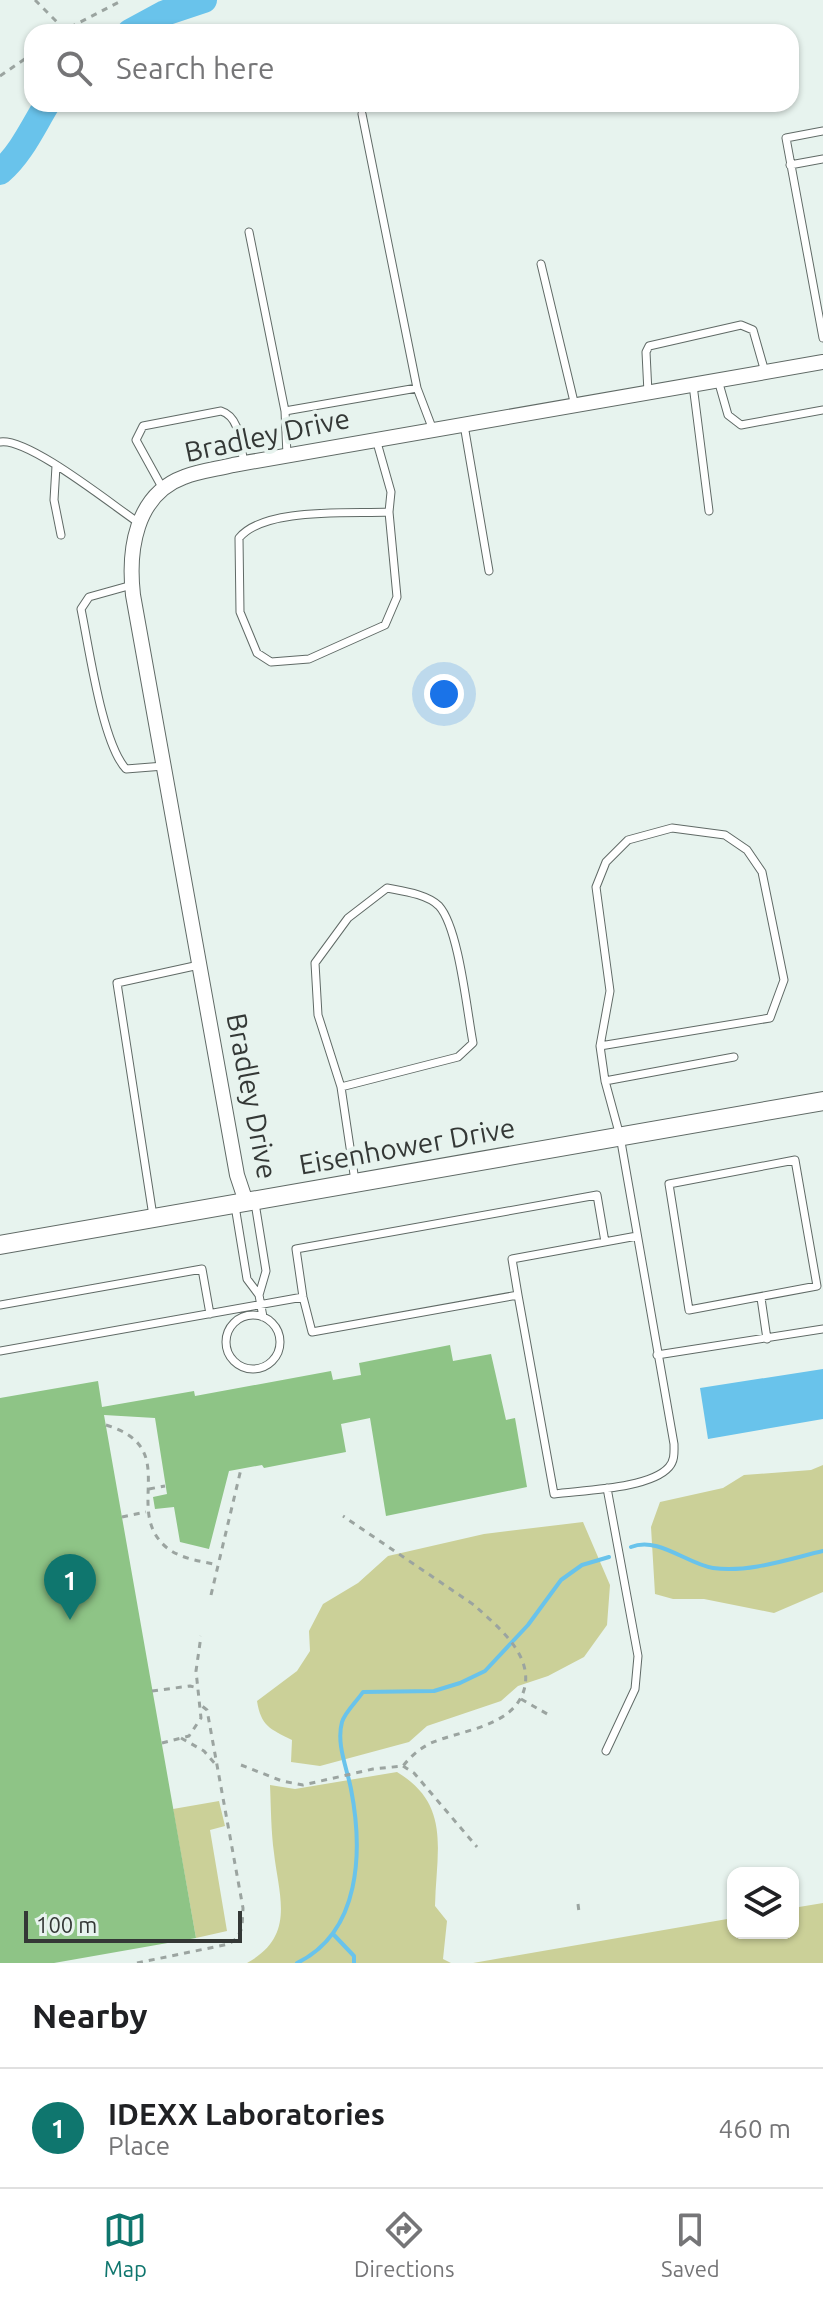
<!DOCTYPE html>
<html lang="en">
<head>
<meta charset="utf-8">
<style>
  body { margin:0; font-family:Ubuntu,sans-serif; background:#f2f2f2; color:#202124 }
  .controls { position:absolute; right:24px; bottom:24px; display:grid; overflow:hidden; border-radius:16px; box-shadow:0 2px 6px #0004 }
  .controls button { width:72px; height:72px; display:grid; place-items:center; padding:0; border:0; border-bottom:2px solid #e0e0e0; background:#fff; color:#202124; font:40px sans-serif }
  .scale { position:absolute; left:24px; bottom:20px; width:218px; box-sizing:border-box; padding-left:8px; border:4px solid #343836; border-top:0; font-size:22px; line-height:28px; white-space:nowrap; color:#343836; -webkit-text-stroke:6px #e7f3ee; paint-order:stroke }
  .you { position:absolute; left:444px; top:694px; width:28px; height:28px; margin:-20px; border:6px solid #fff; border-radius:50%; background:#1a73e8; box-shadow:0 0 0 12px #1a73e833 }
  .badge { display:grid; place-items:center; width:52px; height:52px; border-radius:50%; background:#0f766e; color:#fff; font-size:26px; font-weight:700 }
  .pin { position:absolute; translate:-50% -66px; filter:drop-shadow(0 2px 4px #0008) }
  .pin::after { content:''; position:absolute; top:42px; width:28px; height:24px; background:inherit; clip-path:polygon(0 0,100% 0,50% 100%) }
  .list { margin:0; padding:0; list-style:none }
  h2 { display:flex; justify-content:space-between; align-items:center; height:104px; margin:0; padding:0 32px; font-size:34px }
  h2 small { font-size:26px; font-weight:400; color:#757577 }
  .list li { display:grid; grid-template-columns:52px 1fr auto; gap:24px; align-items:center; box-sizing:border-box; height:120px; padding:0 32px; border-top:2px solid #e0e0e0 }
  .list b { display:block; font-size:30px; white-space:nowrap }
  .list p { margin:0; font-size:26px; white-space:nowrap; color:#757577 }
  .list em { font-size:26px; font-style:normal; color:#757577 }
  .icon { flex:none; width:44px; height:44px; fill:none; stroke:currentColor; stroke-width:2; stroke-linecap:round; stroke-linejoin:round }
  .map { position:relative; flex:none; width:823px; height:1963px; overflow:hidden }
  .search { position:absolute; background:#fff; box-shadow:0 2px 6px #0004; left:24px; right:24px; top:24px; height:88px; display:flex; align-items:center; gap:20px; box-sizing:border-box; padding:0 28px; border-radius:24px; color:#757577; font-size:30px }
  .sheet { height:224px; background:#fff }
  nav { display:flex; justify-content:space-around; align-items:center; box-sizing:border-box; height:112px; border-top:2px solid #e0e0e0; background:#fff; font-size:22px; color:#757577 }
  nav a { display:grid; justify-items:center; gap:4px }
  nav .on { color:#0f766e }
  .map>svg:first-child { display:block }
</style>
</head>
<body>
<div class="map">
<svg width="823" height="1963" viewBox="0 0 823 1963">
  <rect width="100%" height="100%" fill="#e7f3ee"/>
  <path fill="#cbd098" d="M823 1465V1592L774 1613 704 1599H673L655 1594 651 1527 660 1502 723 1488 744 1475 811 1470Z
    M583 1522 610 1585 607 1625 584 1657 548 1676 518 1686 501 1701 427 1726 409 1742 320 1766 291 1762 292 1740C270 1729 261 1726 257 1701L297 1671 310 1651 309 1631 323 1604 358 1583 388 1556 484 1534Z
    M397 1772C452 1805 436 1852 435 1906L447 1921 443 1959 451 1963H247C296 1936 279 1897 274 1853 271 1831 271 1808 270 1785L295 1789Z
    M219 1801 225 1826 210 1830 227 1931 196 1938 173 1809Z
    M823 1903V1963H473L733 1918V1933H793V1908Z"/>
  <path fill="#69c3eb" d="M823 1369V1419L708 1439 700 1388Z"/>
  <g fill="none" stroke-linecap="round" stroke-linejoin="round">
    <path stroke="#69c3eb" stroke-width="4" d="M631 1547C658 1536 687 1564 713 1568 749 1573 789 1559 823 1551
      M334 1935 354 1956V1963
      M297 1963C361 1932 363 1851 351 1789 347 1768 336 1744 342 1722 345 1712 357 1701 363 1692L434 1691 460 1683 485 1671 528 1625 561 1580 582 1565 609 1557"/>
    <path stroke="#69c3eb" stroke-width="26" d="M130 32 165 13 204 0
      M0 172C21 154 33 127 47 104"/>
  </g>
  <path fill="#8ec486" d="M450 1345 453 1361 491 1354 506 1420 515 1418 527 1487 386 1516 370 1418 341 1424 346 1452 264 1468 262 1465 229 1471 209 1549 180 1542 174 1507 155 1509 153 1497 167 1494 155 1418 104 1415 196 1938 54 1963H0V1398L98 1381 102 1407 194 1391 195 1396 331 1371 333 1380 361 1375 359 1363Z"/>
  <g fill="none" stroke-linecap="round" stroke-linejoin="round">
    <defs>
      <path id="service" d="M362 114 417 388
        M823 131 786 138 823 338
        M790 165 823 159
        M249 232 285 411
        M541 264 575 406
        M718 380 728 415 741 425 823 410
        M693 385 709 511
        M648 393 646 352 649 346 741 325 753 330 765 372
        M464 425 489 571
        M376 439 391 492 389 512 397 597 385 625 309 659 271 662 257 653 240 612 239 538C264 507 350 514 389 512
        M0 442C28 437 112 505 139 523
        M287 455 285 411 417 388 433 430
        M56 466 54 500 61 535
        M163 489 136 440 143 426 221 411C241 417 240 446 244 463
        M132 585 89 597 81 609C89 647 102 743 126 769L164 766
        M600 1046 770 1018 784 980 762 872 747 850 725 835 672 828 628 840 606 862 596 887 610 991 600 1046 605 1081 620 1136 674 1444C674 1452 675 1460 669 1467 650 1489 582 1490 554 1494L518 1295 312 1332 303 1297 296 1249 597 1195 605 1242
        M605 1081 734 1057
        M341 1087 318 1015 315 963 348 918 387 888C402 891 427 894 439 906 459 928 467 1012 473 1043L458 1057 341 1087 355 1181
        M795 1160 817 1286 689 1310 669 1184Z
        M255 1203 266 1271 259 1295
        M235 1206 247 1279 259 1295 263 1317
        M153 1216 117 983 199 965
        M518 1295 512 1259 637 1236
        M761 1298 767 1339
        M0 1305 202 1269 210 1314
        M226 1342a27 27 0 1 1 54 0a27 27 0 1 1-54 0Z
        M0 1351 303 1297
        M657 1355 823 1329
        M606 1751 635 1689 638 1656 607 1488"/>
      <path id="minor" d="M246 1202 237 1175 133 595C128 551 135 495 184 477 199 471 217 469 233 465L823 362"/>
      <path id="tertiary" d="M0 1245 823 1101"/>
    </defs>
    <use href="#service" stroke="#606a66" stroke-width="9"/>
    <use href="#minor" stroke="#606a66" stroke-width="16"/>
    <use href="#tertiary" stroke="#606a66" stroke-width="20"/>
    <path stroke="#9ba4a0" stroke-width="3" stroke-dasharray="6 6" stroke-linecap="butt" d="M35 0 65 30 123 0
      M0 76 32 54
      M106 1425C183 1448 122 1509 166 1547 180 1559 201 1561 218 1565
      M149 1489 165 1486
      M122 1517 146 1512
      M211 1595 241 1469
      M152 1691 190 1686 198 1688
      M521 1699 549 1715
      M181 1738 204 1751 216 1765
      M162 1743 189 1736 201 1718 196 1671 201 1636
      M241 1765 282 1781 303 1785 373 1769 403 1766C411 1756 419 1749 431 1743 461 1730 513 1727 524 1690 534 1655 498 1627 474 1605L343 1516
      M403 1766 414 1773 477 1847
      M578 1904 579 1912
      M137 1963 229 1944 237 1938 242 1928 243 1908 207 1710 202 1706"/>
    <use href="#service" stroke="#fff" stroke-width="7"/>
    <use href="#minor" stroke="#fff" stroke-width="14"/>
    <use href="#tertiary" stroke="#fff" stroke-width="18"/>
  </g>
  <g text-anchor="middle" stroke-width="8" stroke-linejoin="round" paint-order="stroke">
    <g font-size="28" fill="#343836" stroke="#e7f3ee">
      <text transform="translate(267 435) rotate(-12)" y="10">Bradley Drive</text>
      <text transform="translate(252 1096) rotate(79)" y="10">Bradley Drive</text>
      <text transform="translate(407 1146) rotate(-10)" y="10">Eisenhower Drive</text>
    </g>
  </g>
</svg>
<div class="controls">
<button><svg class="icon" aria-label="layers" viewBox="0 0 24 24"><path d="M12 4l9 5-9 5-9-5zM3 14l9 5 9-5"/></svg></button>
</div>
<div class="scale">100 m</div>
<div class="you"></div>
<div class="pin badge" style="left:70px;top:1620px">1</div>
<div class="search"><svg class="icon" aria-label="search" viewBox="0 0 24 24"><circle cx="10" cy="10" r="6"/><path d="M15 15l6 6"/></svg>Search here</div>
</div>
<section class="sheet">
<h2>Nearby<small></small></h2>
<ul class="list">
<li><span class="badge">1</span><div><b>IDEXX Laboratories</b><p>Place</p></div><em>460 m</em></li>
</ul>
</section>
<nav>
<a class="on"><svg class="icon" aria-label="map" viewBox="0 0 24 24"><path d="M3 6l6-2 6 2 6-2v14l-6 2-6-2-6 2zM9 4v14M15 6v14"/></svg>Map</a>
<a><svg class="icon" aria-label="directions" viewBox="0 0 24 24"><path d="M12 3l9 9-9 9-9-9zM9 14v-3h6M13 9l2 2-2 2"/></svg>Directions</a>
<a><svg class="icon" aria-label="saved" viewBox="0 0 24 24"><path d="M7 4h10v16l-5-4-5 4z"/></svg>Saved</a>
</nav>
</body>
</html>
